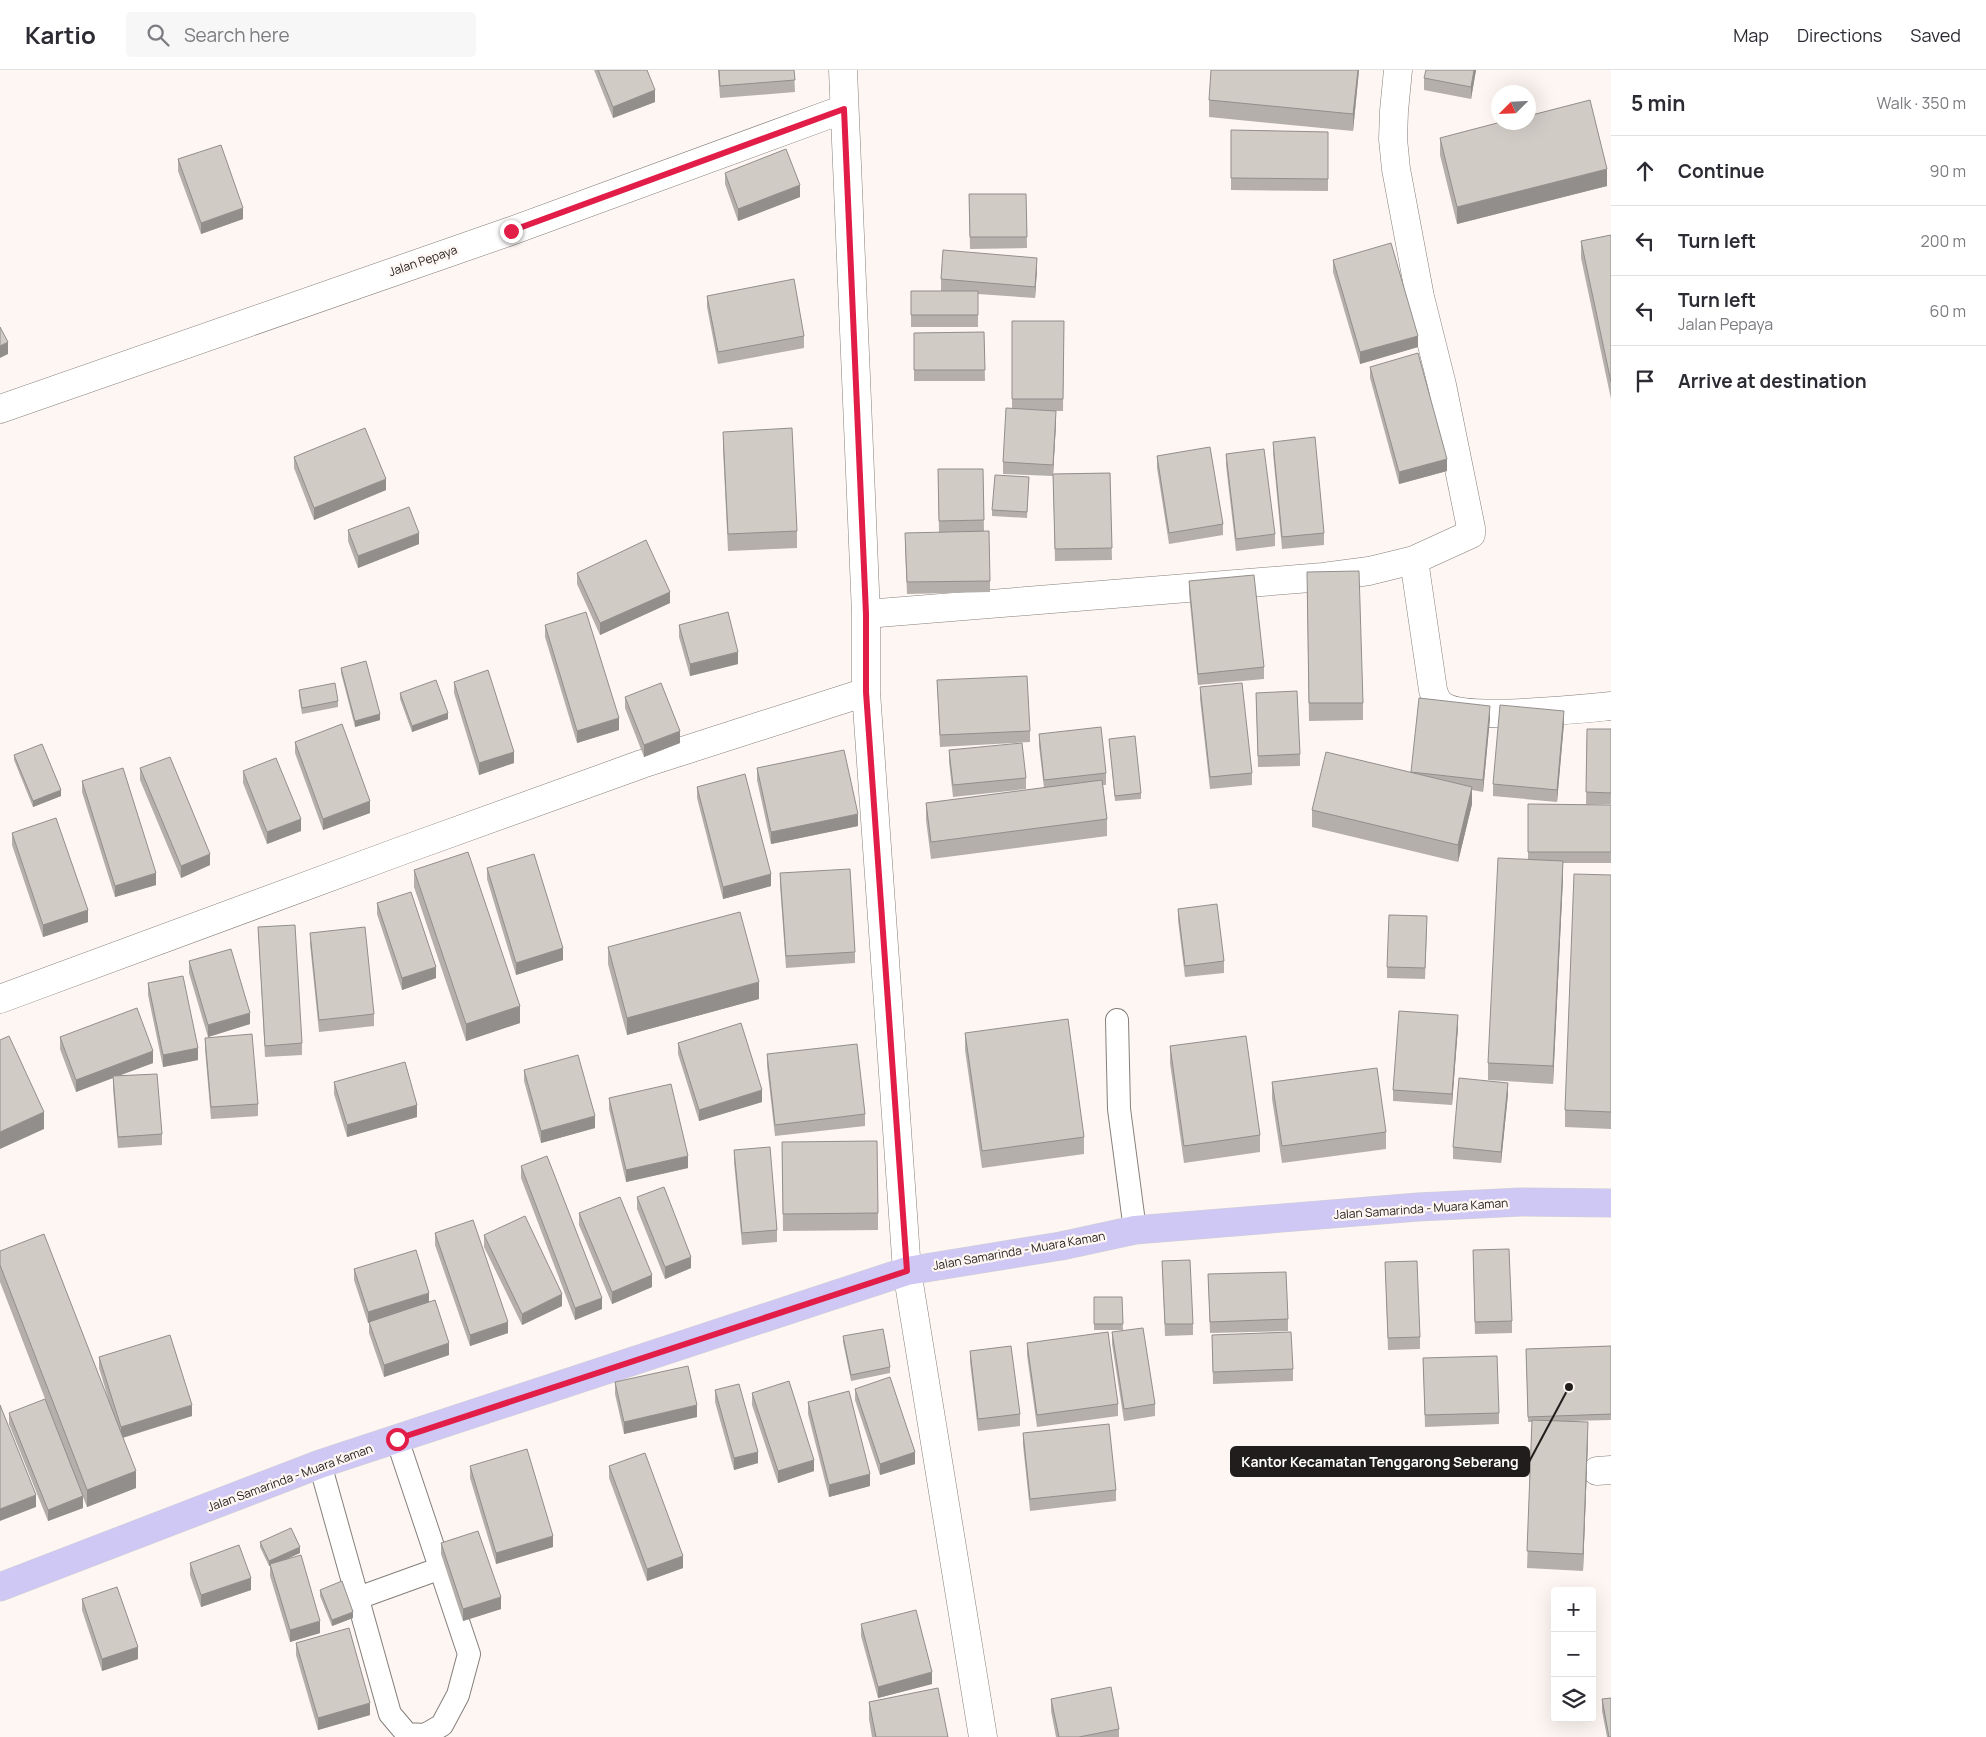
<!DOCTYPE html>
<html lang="en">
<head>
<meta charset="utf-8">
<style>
  body { margin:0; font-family:Manrope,sans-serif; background:#f7f7f7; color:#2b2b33 }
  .controls { position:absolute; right:15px; bottom:15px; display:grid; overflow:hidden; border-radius:5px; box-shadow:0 5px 20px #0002 }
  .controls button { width:45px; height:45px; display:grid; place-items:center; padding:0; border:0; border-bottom:1px solid #e1e1e2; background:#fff; color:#2b2b33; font:25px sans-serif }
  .compass { position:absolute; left:1491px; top:15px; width:45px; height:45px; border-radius:50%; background:#fff; box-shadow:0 5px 20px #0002; rotate:246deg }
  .stop { position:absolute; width:15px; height:15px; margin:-11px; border:4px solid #e11d48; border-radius:50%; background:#fff }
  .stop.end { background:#e11d48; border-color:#fff; box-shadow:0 1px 5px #0008 }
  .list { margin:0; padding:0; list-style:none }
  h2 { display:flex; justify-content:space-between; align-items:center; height:65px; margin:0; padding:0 20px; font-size:21px }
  h2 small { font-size:16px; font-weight:400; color:#7c7c81 }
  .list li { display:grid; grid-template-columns:32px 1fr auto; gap:15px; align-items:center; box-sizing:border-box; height:70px; padding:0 20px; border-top:1px solid #e1e1e2 }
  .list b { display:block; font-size:19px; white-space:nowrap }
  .list p { margin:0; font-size:16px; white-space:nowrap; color:#7c7c81 }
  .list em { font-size:16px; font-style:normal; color:#7c7c81 }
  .icon { flex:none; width:28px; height:28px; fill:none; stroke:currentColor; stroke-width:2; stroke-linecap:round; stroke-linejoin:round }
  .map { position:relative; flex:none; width:1611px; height:1667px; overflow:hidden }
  header { display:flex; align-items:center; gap:30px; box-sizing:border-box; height:70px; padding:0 25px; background:#fff; border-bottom:1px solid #e1e1e2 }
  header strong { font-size:24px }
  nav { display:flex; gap:28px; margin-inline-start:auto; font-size:18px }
  .search { width:350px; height:45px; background:#f7f7f7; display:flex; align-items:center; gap:12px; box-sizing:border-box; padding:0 18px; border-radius:5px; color:#7c7c81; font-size:19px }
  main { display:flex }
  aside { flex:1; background:#fff }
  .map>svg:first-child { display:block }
</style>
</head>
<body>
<header>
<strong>Kartio</strong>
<div class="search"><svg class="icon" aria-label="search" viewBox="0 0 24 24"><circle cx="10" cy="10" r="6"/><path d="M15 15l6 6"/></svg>Search here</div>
<nav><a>Map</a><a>Directions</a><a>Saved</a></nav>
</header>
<main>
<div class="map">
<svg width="1611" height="1667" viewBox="0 0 1611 1667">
  <rect width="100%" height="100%" fill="#fdf6f2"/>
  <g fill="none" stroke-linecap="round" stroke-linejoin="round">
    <defs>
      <path id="lane" d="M1117 950 1119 1039 1135 1160
        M320 1394 390 1644 407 1664 425 1665 442 1655 458 1625 469 1584 397 1369
        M358 1528 441 1498"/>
      <path id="street" d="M843 0 866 544V622L907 1201 983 1667
        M0 339 511 161 844 39
        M1414 490 1433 620C1435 626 1436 632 1443 636 1467 651 1579 639 1611 636
        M866 544 1323 507 1369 501 1414 490 1471 464V458L1442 315 1420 227 1396 99 1393 69 1394 41 1398 0
        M0 929 398 782 642 694 866 622
        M1597 1401 1611 1400"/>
      <path id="primary" d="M0 1517 320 1394 907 1201 1061 1176 1135 1160 1418 1137 1521 1132 1611 1133"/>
    </defs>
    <use href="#lane" stroke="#857f7b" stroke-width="24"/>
    <use href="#street" stroke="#857f7b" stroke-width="29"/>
    <use href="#primary" stroke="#d2d2d2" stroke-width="29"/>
    <use href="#lane" stroke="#fff" stroke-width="22"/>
    <use href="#street" stroke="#fff" stroke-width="28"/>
    <use href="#primary" stroke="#cfc7f4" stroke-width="28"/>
  </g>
  <path fill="#b4afaa" d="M594 0H647L655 32 613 48Z
    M718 0H794L795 22 720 28Z
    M1359 0 1353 61 1209 47V30Z
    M1476 0 1471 29 1424 20V8Z
    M1231 60 1328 62V121L1231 120Z
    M1440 68 1607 116 1457 154 1440 85Z
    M178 89 243 149 201 164 178 101Z
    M725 103 800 127 738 151 725 114Z
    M969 124H1026L1027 178 970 179Z
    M1611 165V329L1581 188V171Z
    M1333 190 1418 277 1360 294 1333 202Z
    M1037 199 1035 228 978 224V257H911V221H941V209Z
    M707 226 804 266V278L718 294 707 237Z
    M1012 251H1064L1063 341H1047L1056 353 1053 404 1110 403 1112 490 1055 491 1053 406 1003 404V392L1012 338Z
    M984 262 985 311H914V263Z
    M1370 297 1447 401 1399 414 1370 308Z
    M723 362 797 461V478L728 481 723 379Z
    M1273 372 1324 463V475L1282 479 1273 383Z
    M1226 384 1275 464V476L1236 481 1226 395Z
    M1157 386 1223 454V465L1169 474 1157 398Z
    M294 387 386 420 314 450 294 398Z
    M938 399H983L984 461 990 511V522L907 524 905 475 939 462Z
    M1029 407 1027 448 992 446V440Z
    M348 460 419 474 358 498 348 471Z
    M577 503 670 533 600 565 577 514Z
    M1189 511 1264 597V609L1198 615 1189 523Z
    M1307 519 1363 633V650L1309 651Z
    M545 555 619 660 577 673 545 567Z
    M679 555 738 594 690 606 679 567Z
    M341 598 380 650 355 657 341 603Z
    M937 610 1030 661V672L940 677Z
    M454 612 514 693 479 705 454 623Z
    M1200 617 1252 703V715L1210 719 1200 629Z
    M299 620 338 631V637L302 644 299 626Z
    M400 623 448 649 412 662 400 629Z
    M1256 623 1300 684V696L1258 697Z
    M625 627 680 673 644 687 625 638Z
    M1490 648 1483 722 1472 720V734L1458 792 1312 757V740L1411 702Z
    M1564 653 1557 732 1493 726V714Z
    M1587 659H1611V734H1586Z
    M1039 664 1106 703V715H1103L1107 749V766L931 789 926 750V733L1044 718 1039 676Z
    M1109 669 1141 723V729L1115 731Z
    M295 672 370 743 323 760 295 683Z
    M949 680 1026 708V719L953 727 949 692Z
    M14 685 61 726 33 737 14 690Z
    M140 698 210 795 181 808 140 710Z
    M757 698 858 756 771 774 757 710Z
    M243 701 301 761 267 774 243 713Z
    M82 711 156 815 115 827 82 722Z
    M697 717 771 816 723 829 697 728Z
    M1528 734 1611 735V793H1563V808L1553 1014 1488 1010V993L1528 790Z
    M12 763 88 852 43 867 12 775Z
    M487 798 563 890 516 905 487 809Z
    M414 800 520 953 466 971 414 817Z
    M780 803 855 882V893L786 898 780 815Z
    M1611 805V1059L1565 1057V1040Z
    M377 833 436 908 402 920 377 844Z
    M1178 839 1224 891V903L1185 907 1178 850Z
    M258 857 302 973V985L265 987Z
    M1427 858 1425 909 1387 908V897Z
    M310 863 374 944V956L319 962 310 874Z
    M608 877 759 929 627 965 608 894Z
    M189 891 250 954 208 967 189 903Z
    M148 913 198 990 163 997 148 925Z
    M1458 957 1452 1035 1393 1031V1020Z
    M965 963 1084 1067V1084L982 1098 965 980Z
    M60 967 153 993 117 1006 162 1064V1075L118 1078 113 1018V1007L76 1022 60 979Z
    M205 968 258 1034V1046L211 1049 205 979Z
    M678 973 762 1032 699 1051 678 984Z
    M1170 976 1260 1065V1082L1184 1093 1170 993Z
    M767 984 865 1044V1056L775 1066 767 996Z
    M524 1000 595 1058 541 1073 524 1011Z
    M334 1012 417 1047 347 1067 334 1024Z
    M1272 1012 1386 1062V1079L1282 1093 1272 1029Z
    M1508 1024 1501 1093 1453 1089V1077Z
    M609 1028 688 1098 626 1112 609 1039Z
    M782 1072 878 1143V1160L783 1161Z
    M734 1080 777 1160V1172L742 1175 734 1092Z
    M521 1096 602 1239 575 1250 521 1108Z
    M637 1127 691 1198 665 1209 637 1139Z
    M579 1143 652 1217 612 1234 579 1155Z
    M435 1163 508 1263 470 1276 435 1175Z
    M484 1165 562 1236 522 1255 484 1177Z
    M1473 1180 1512 1251V1263L1475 1264Z
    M0 1181 109 1331 99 1298V1287L192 1346 123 1368 136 1418 87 1437 83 1427V1438L48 1451 9 1354V1343L64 1378 0 1212Z
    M1162 1191 1193 1254V1265L1165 1266Z
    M1385 1192 1420 1267V1279L1388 1280Z
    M354 1199 429 1232 449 1285 384 1307 369 1263V1253H368L354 1210Z
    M1208 1204 1288 1249V1261L1210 1263Z
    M1094 1227H1122L1123 1260H1094Z
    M1112 1262 1155 1334V1346L1124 1351 1112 1274Z
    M1212 1265 1293 1299V1311L1213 1314Z
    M843 1266 890 1297V1303L851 1311 843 1272Z
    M1027 1273 1118 1334V1346L1037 1357 1027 1285Z
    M1611 1276V1350L1571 1351 1588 1369 1583 1501 1527 1498 1532 1352H1528L1526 1279Z
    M970 1281 1020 1344V1356L978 1361 970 1292Z
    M1423 1288 1499 1343V1354L1425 1357Z
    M615 1312 697 1347 624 1364 615 1324Z
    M855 1319 915 1394 880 1405 855 1330Z
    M715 1320 758 1393 734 1400 715 1332Z
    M752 1323 814 1401 778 1413 752 1335Z
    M808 1332 870 1416 829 1427 808 1344Z
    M1023 1363 1116 1420V1431L1030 1441 1023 1375Z
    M470 1396 553 1477 496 1494 470 1408Z
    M609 1396 683 1498 647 1511 609 1408Z
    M260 1472 300 1483 282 1491 320 1563 290 1572 270 1506V1496H269L260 1477Z
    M441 1473 501 1539 463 1551 441 1484Z
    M190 1493 251 1520 201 1537 190 1505Z
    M320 1520 353 1548 332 1556 320 1526Z
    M82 1529 138 1589 102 1601 82 1540Z
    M861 1554 932 1614 878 1628 861 1566Z
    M296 1573 370 1645 318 1660 296 1585Z
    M1051 1629 1119 1659V1667H1056L1051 1641Z
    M1602 1629 1611 1667H1607L1602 1641Z
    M869 1632 948 1667H872L869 1649Z"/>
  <path fill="#928e8b" d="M1358 0H1359L1353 61V44Z
    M1474 0H1476L1471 29V17Z
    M655 20V32L613 48V37Z
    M1607 99V116L1457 154V137Z
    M800 115V127L738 151V139Z
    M243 138V149L201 164V153Z
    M1037 188V199L1035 228V217Z
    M1418 266V277L1360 294V282Z
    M8 272V284L0 288V276Z
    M1056 341V353L1053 406V395Z
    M1447 389V401L1399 414V402Z
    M386 409V420L314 450V438Z
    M419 463V474L358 498V486Z
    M670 522V533L600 565V553Z
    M738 582V594L690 606V594Z
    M1490 636V648L1483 722V710Z
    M1564 641V653L1557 732V720Z
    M448 643V649L412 662V656Z
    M380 644V650L355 657V651Z
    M619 648V660L577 673V661Z
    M680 661V673L644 687V675Z
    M514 682V693L479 705V693Z
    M1472 717V734L1458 792V775Z
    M61 720V726L33 737V731Z
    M370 731V743L323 760V749Z
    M858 744V756L771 774V762Z
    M301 749V761L267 774V762Z
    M210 784V795L181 808V796Z
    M1563 791V808L1553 1014V996Z
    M156 803V815L115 827V816Z
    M771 804V816L723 829V817Z
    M88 840V852L43 867V855Z
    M563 878V890L516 905V893Z
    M436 897V908L402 920V908Z
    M759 912V929L627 965V948Z
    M520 936V953L466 971V954Z
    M250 943V954L208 967V955Z
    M1458 945V957L1452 1035V1024Z
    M198 978V990L163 997V985Z
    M153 981V993L76 1022V1010Z
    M1508 1013V1024L1501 1093V1082Z
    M762 1020V1032L699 1051V1040Z
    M417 1035V1047L347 1067V1055Z
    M44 1042V1059L0 1079V1062Z
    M595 1046V1058L541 1073V1061Z
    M688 1086V1098L626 1112V1100Z
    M691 1187V1198L665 1209V1197Z
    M652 1205V1217L612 1234V1222Z
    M429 1223V1234L368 1253V1242Z
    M562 1224V1236L522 1255V1244Z
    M602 1228V1239L575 1250V1238Z
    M508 1252V1263L470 1276V1265Z
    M449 1273V1285L384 1307V1295Z
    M192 1335V1346L121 1368V1357Z
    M697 1335V1347L624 1364V1352Z
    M1588 1352V1369L1583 1501V1484Z
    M758 1382V1393L734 1400V1388Z
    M915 1382V1394L880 1405V1394Z
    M814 1390V1401L778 1413V1401Z
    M136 1401V1418L87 1437V1420Z
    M870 1404V1416L829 1427V1415Z
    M36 1425V1437L0 1451V1439Z
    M83 1426V1438L48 1451V1440Z
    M553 1466V1477L496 1494V1483Z
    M300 1477V1483L271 1496 270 1494V1496H269V1491Z
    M683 1486V1498L647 1511V1499Z
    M251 1508V1520L201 1537V1525Z
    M501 1527V1539L463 1551V1539Z
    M353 1542V1548L332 1556V1550Z
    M320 1551V1563L290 1572V1560Z
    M138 1577V1589L102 1601V1589Z
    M932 1602V1614L878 1628V1617Z
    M370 1633V1645L318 1660V1648Z"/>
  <path fill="#d1cbc6" stroke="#928e8b" d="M598 0H647L655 20 613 37Z
    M719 0H794L795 10 720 16Z
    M1211 0H1358L1353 44 1209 30Z
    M1426 0H1474L1471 17 1424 8Z
    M1590 30 1607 99 1457 137 1440 68 1501 52H1528V46Z
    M1231 60 1328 62V109L1231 108Z
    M221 75 243 138 201 153 178 89Z
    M786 79 800 115 738 139 725 103Z
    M969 124H1026L1027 167H970Z
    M1611 165V312L1581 171Z
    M1391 173 1418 266 1360 282 1333 190Z
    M943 180 1037 188 1035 217 941 209Z
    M794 209 804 266 718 282 707 226Z
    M911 221H978V245H911Z
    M1012 251H1064L1063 329H1012Z
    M0 257 8 272 0 276Z
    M984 262 985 300H914V263Z
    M1418 283 1447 389 1399 402 1370 297Z
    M1006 338 1056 341 1053 395 1003 392Z
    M365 358 386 409 314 438 294 387Z
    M792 358 797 461 728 464 723 362Z
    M1315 367 1324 463 1282 467 1273 372Z
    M1210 377 1223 454 1169 463 1157 386Z
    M1264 379 1275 464 1236 469 1226 384Z
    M938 399H983L984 450 939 451Z
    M1110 403 1112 478 1055 479 1053 404Z
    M995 405 1029 407 1027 442 992 440Z
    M409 437 419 463 358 486 348 460Z
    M989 461 990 511 907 512 905 463Z
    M646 470 670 522 600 553 577 503Z
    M1359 501 1363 633H1309L1307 502Z
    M1254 505 1264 597 1198 604 1189 511Z
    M586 542 619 648 577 661 545 555Z
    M728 542 738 582 690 594 679 555Z
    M366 591 380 644 355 651 341 598Z
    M488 600 514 682 479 693 454 612Z
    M1027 606 1030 661 940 665 937 610Z
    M436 610 448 643 412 656 400 623Z
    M335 613 338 631 302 638 299 620Z
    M661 613 680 661 644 675 625 627Z
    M1242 613 1252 703 1210 707 1200 617Z
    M1297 621 1300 684 1258 686 1256 623Z
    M1419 628 1490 636 1483 710 1411 702Z
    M1500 635 1564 641 1557 720 1493 714Z
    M342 654 370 731 323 749 295 672Z
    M1101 657 1106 703 1044 710 1039 664Z
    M1587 659H1611V723L1586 722Z
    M1135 666 1141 723 1115 726 1109 669Z
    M1022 673 1026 708 953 715 949 680Z
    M42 674 61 720 33 731 14 685Z
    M844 680 858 744 771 762 757 698Z
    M1326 682 1472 717 1458 775 1312 740Z
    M170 687 210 784 181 796 140 698Z
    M276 688 301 749 267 762 243 701Z
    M123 698 156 803 115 816 82 711Z
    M745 704 771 804 723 817 697 717Z
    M1102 710 1107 749 931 772 926 733Z
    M1528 734 1611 735V782H1528Z
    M56 748 88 840 43 855 12 763Z
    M468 782 520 936 466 954 414 800Z
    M534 784 563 878 516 893 487 798Z
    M1498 788 1563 791 1553 996 1488 993Z
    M850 799 855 882 786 886 780 803Z
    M1574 804 1611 805V1042L1565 1040Z
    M411 822 436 897 402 908 377 833Z
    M1217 834 1224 891 1185 896 1178 839Z
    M740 842 759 912 627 948 608 877Z
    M1389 845 1427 846 1425 898 1387 897Z
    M295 855 302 973 265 976 258 857Z
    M365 857 374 944 319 950 310 863Z
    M231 879 250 943 208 955 189 891Z
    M183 906 198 978 163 985 148 913Z
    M137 938 153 981 76 1010 60 967Z
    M1399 941 1458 945 1452 1024 1393 1020Z
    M1068 949 1084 1067 982 1081 965 963Z
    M741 953 762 1020 699 1040 678 973Z
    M252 964 258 1034 211 1037 205 968Z
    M9 966 44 1042 0 1062V970Z
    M1246 966 1260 1065 1184 1076 1170 976Z
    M857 974 865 1044 775 1055 767 984Z
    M578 985 595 1046 541 1061 524 1000Z
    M405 992 417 1035 347 1055 334 1012Z
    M1377 998 1386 1062 1282 1076 1272 1012Z
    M157 1004 162 1064 118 1067 113 1006Z
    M1459 1008 1508 1013 1501 1082 1453 1077Z
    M671 1014 688 1086 626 1100 609 1028Z
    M877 1071 878 1143 783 1144 782 1072Z
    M770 1077 777 1160 742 1163 734 1080Z
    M547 1086 602 1228 575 1238 521 1096Z
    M664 1117 691 1187 665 1197 637 1127Z
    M620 1127 652 1205 612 1222 579 1143Z
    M525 1146 562 1224 522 1244 484 1165Z
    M473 1150 508 1252 470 1265 435 1163Z
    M44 1164 136 1401 87 1420 0 1195V1181Z
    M1509 1179 1512 1251 1475 1252 1473 1180Z
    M416 1180 429 1223 368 1242 354 1199Z
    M1190 1190 1193 1254H1165L1162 1191Z
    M1417 1191 1420 1267 1388 1268 1385 1192Z
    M1286 1202 1288 1249 1210 1252 1208 1204Z
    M1094 1227H1122L1123 1254H1094Z
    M435 1230 449 1273 384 1295 369 1252Z
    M1143 1258 1155 1334 1124 1339 1112 1262Z
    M883 1259 890 1297 851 1305 843 1266Z
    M1108 1262 1118 1334 1037 1345 1027 1273Z
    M1291 1262 1293 1299 1213 1302 1212 1265Z
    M170 1265 192 1335 121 1357 99 1287Z
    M1011 1276 1020 1344 978 1349 970 1281Z
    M1611 1276V1344L1528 1347 1526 1279Z
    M1497 1286 1499 1343 1425 1345 1423 1288Z
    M688 1296 697 1335 624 1352 615 1312Z
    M890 1307 915 1382 880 1394 855 1319Z
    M789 1311 814 1390 778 1401 752 1323Z
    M739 1314 758 1382 734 1388 715 1320Z
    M849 1321 870 1404 829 1415 808 1332Z
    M45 1329 83 1426 48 1440 9 1343Z
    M0 1335 36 1425 0 1439Z
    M1532 1350 1588 1352 1583 1484 1527 1481Z
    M1109 1354 1116 1420 1030 1429 1023 1363Z
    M527 1379 553 1466 496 1483 470 1396Z
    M645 1383 683 1486 647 1499 609 1396Z
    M291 1458 300 1477 269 1491 260 1472Z
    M478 1461 501 1527 463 1539 441 1473Z
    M239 1475 251 1508 201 1525 190 1493Z
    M301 1485 320 1551 290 1560 270 1494Z
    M342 1511 353 1542 332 1550 320 1520Z
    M117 1517 138 1577 102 1589 82 1529Z
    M916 1540 932 1602 878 1617 861 1554Z
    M349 1558 370 1633 318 1648 296 1573Z
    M1111 1617 1119 1659 1079 1667H1059L1051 1629Z
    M938 1618 948 1667H876L869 1632Z
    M1611 1628V1667H1609L1602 1629Z"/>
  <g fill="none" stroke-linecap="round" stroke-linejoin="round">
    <path stroke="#e11d48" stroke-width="6" d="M397 1369 907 1201 866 622V544L844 39 511 161"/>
  </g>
  <g text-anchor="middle" stroke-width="4.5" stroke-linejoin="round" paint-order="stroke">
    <g font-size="12" fill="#201d1c" stroke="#fdf6f2">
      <text transform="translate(423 191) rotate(-19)" y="4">Jalan Pepaya</text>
      <text transform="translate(1421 1139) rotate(-4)" y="4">Jalan Samarinda - Muara Kaman</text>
      <text transform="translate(1019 1181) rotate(-10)" y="4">Jalan Samarinda - Muara Kaman</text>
      <text transform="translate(290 1408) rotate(-20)" y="4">Jalan Samarinda - Muara Kaman</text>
    </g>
  </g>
  <path fill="none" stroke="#201d1c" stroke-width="2" d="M1569 1317L1529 1392"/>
  <circle fill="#201d1c" stroke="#fdf6f2" stroke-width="2" cx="1569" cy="1317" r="5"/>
  <rect fill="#201d1c" stroke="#201d1c" stroke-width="2" x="1231" y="1377" width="298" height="29" rx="5"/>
  <g font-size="14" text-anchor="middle" font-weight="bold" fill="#fff">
    <text x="1380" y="1397">Kantor Kecamatan Tenggarong Seberang</text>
  </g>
</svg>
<div class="controls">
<button>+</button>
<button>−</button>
<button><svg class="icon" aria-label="layers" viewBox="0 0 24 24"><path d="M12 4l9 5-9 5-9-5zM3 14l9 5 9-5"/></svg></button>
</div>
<svg class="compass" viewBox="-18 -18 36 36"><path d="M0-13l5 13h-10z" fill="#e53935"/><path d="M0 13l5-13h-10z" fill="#7c7c81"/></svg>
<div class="stop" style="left:397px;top:1369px"></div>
<div class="stop end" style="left:511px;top:161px"></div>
</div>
<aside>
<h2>5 min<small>Walk · 350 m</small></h2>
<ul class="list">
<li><svg class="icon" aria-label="ahead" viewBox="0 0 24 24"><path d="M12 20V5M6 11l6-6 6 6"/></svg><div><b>Continue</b></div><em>90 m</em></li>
<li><svg class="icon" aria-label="left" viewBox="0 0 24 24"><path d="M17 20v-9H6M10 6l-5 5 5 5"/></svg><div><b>Turn left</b></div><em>200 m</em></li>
<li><svg class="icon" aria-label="left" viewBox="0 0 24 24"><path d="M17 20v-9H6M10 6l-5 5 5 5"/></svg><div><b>Turn left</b><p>Jalan Pepaya</p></div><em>60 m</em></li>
<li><svg class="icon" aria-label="arrive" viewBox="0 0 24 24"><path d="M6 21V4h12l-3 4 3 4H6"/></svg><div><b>Arrive at destination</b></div></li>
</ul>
</aside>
</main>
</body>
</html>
